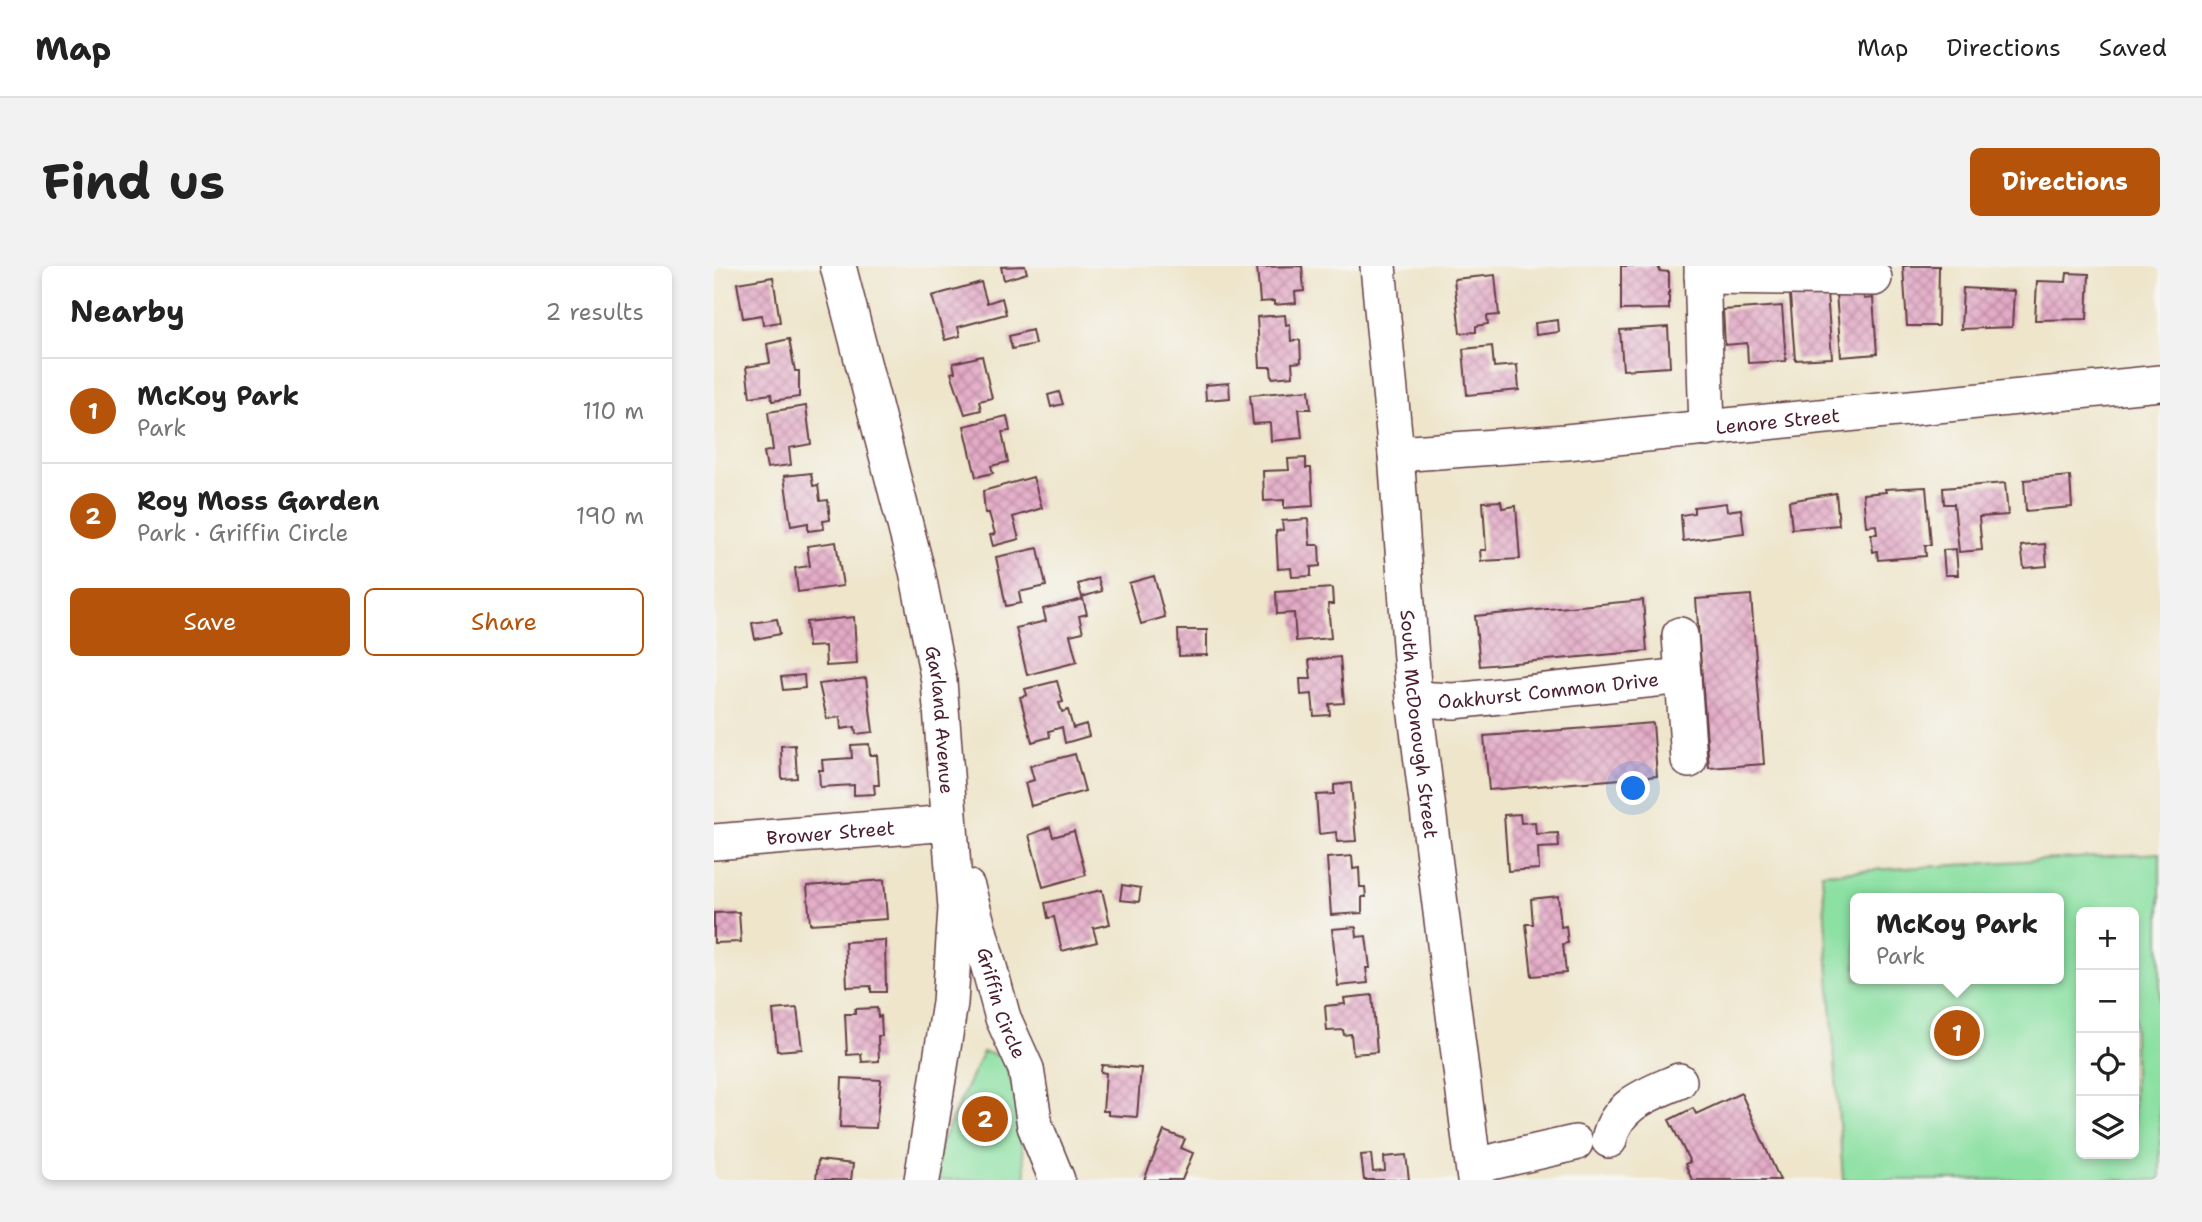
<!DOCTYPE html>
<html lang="en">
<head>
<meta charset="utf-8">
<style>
  body { margin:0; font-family:"Shantell Sans",sans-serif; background:#f2f2f2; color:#222 }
  .controls { position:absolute; right:21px; bottom:21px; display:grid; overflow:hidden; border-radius:10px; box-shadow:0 4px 10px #0003 }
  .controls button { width:63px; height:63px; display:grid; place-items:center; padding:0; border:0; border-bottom:2px solid #e0e0e0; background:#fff; color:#222; font:35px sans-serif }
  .you { position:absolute; left:920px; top:523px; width:24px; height:24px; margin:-18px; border:5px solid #fff; border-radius:50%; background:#1a73e8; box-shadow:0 0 0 10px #1a73e833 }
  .badge { display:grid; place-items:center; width:46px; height:46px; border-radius:50%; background:#b45309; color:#fff; font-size:23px; font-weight:700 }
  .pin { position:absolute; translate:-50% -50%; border:4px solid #fff; box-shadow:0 2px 7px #0006 }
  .popup { position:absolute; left:1136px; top:627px; width:214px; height:91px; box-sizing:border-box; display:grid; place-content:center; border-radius:10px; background:#fff; filter:drop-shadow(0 2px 5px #0005); font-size:23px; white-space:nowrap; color:#767676 }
  .popup b { font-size:26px; color:#222 }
  .popup::after { content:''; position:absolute; left:50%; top:100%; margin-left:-14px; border:14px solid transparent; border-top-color:#fff }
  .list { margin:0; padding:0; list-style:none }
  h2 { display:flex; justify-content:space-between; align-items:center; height:91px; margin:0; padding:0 28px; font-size:30px }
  h2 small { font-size:23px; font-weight:400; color:#767676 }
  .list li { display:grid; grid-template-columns:46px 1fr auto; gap:21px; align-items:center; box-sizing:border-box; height:105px; padding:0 28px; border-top:2px solid #e0e0e0 }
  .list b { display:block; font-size:26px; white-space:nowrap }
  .list p { margin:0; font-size:23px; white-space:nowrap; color:#767676 }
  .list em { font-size:23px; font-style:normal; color:#767676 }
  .actions { display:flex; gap:14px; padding:21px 28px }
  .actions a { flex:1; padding:16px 0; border:2px solid #b45309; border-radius:10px; text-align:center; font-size:24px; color:#b45309 }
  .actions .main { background:#b45309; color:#fff }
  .icon { flex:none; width:38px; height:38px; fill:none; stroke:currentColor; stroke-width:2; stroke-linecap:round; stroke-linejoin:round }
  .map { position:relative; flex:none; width:1446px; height:914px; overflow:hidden; border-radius:10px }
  header { display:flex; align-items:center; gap:42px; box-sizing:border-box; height:98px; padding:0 35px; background:#fff; border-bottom:2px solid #e0e0e0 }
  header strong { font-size:33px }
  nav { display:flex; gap:38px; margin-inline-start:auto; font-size:24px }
  .intro { display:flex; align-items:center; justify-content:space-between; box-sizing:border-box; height:168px; padding:0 42px }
  h1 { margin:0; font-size:49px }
  .button { padding:18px 32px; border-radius:10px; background:#b45309; color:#fff; font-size:24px; font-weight:700 }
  main { display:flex; gap:42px; padding:0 42px }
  aside { flex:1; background:#fff; border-radius:10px; box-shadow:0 4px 10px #0003 }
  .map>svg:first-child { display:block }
</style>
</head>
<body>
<header>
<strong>Map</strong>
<nav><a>Map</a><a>Directions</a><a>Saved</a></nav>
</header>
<div class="intro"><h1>Find us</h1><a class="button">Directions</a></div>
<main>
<aside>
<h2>Nearby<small>2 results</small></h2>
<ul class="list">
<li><span class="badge">1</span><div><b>McKoy Park</b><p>Park</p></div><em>110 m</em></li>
<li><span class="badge">2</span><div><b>Roy Moss Garden</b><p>Park · Griffin Circle</p></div><em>190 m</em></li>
</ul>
<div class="actions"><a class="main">Save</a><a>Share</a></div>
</aside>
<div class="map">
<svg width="1446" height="914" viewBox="0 0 1446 914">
  <defs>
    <pattern id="building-cross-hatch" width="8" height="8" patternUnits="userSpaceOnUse" patternTransform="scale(1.75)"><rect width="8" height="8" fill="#e3aac6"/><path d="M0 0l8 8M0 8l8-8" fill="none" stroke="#ba8aa1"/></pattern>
  </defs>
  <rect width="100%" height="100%" fill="#f6f6f2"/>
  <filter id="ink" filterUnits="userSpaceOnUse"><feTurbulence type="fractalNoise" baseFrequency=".0143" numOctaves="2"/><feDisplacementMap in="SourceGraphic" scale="14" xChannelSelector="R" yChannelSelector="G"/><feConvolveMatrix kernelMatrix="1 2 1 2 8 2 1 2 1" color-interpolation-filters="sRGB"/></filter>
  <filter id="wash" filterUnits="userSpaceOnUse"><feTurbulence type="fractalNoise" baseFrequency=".00686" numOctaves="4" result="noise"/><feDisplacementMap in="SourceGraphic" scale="28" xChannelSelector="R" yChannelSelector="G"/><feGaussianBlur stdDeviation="1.57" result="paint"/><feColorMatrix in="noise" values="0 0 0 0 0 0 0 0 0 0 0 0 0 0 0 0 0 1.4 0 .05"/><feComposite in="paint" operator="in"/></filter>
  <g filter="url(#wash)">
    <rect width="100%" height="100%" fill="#eee5cb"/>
    <path fill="#8be0a2" stroke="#6a8066" stroke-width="2" fill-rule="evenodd" d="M1446 587V914H1129L1108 607ZM1344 632V713H1142V632ZM1367 646H1420V888H1367Z
      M269 786 289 790 301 827 312 914H220L226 879Z"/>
    <g id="blocks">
      <path fill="url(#building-cross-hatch)" d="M311 0 313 7 290 14 287 1Z
        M588 0 590 25 581 26 582 37 560 39V35L546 36 543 1Z
        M907 0H945V5L955 6V43L907 44Z
        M1189 0H1225L1224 60H1193Z
        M1353 7 1375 8 1373 53 1321 54 1323 15 1352 16Z
        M781 9 785 49 773 50 774 58 762 60V66L746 67 740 13Z
        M59 11 66 56 49 59 48 49 29 52 23 17Z
        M267 16 273 37 288 32 292 48 244 61 246 70 231 74 218 30Z
        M1249 22 1300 25 1298 61 1247 63Z
        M1149 25 1150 33 1159 32 1163 88 1127 91 1122 27Z
        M1113 27 1118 92 1081 94 1076 29Z
        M1068 40 1072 95 1034 97 1033 77 1011 79 1009 44Z
        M571 49 572 59 576 58 577 75 586 74 587 96 578 97 579 110 558 112 557 101H546L543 51Z
        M844 54 845 66 822 69 821 57Z
        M954 61 956 101 909 104 906 64Z
        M318 64 321 78 298 83 295 70Z
        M75 73 81 105H85V131L58 135 57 128 36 131 32 101 56 97 53 78Z
        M778 80 780 101 803 99 805 124 753 129 749 83Z
        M268 90 278 132 265 135 267 144 251 148 237 107 241 106 239 97Z
        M515 117 516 132 492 134 491 119Z
        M595 124 597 143H585L588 172 557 175 556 157 539 158 536 129Z
        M345 126 349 138 337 141 334 129Z
        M92 140 97 178 75 182 77 199 53 202 50 186 59 184 54 146Z
        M293 150 296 165 288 166 294 196 277 200 279 207 262 211 250 160Z
        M592 192V202H597L599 240 570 242V234L550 235 549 205 575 204 574 193Z
        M97 207 99 220 104 219 106 235 114 234 116 254 109 255 110 263 94 265V257L77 260 70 210Z
        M1356 210 1358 241 1312 245 1310 214Z
        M319 211 328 242 299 251 305 273 279 280 276 269 281 268 275 247H271L269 225Z
        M1291 217 1294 249 1265 251 1268 284 1245 286 1240 238H1230L1229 222Z
        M1212 221 1217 279H1211L1212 290 1164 294 1163 285 1159 286 1157 268H1163L1162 259 1152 260 1149 228 1172 226 1171 223Z
        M1122 227 1125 259 1078 263 1075 235Z
        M787 235 788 242 802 240 806 293 767 295 766 284H772L769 236Z
        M1012 237 1013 245 1027 243 1030 267 969 275 967 249 980 247V241Z
        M594 253 596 279H605L606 300 597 301V310L578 311 577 302 564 303 562 265 569 264 568 255Z
        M122 276 129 320 84 326 81 302 96 300 93 280Z
        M1331 278 1333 300 1310 302 1307 280Z
        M324 282 332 320 305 326 307 337 292 340 282 291Z
        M1242 283 1244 309H1231L1229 284Z
        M440 310 451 351 427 358 415 317Z
        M384 312 388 325 368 331 364 318Z
        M618 322 619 338H614L617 372 582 375 580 347 563 348 562 326Z
        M1037 329 1050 498 995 502 982 333Z
        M369 333 373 348 365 350 369 366 356 369 363 396 313 409 302 362 332 355 329 343Z
        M929 334 933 385 766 400 761 350Z
        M140 351 143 398 112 400 111 380 94 381 92 356Z
        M63 353 66 368 41 373 38 357Z
        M464 364H493V389L465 390Z
        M626 391 630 437 615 438 616 449 600 450 598 428 587 429 586 413H597L595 394Z
        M90 409 91 422 69 424 67 411Z
        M152 412 159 466 142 468 141 461 127 463 126 451 113 453 105 418Z
        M343 415 349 436 345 437 348 446 354 444 359 462 372 458 375 470 351 477 348 461 335 465 336 471 318 476 306 431 313 429 311 423Z
        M939 457 943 510 775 524 770 470Z
        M155 478 156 489H163L165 519H160L161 528 140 529V519L106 521 105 504H109L108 494 138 492 137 479Z
        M81 479 83 512 68 513 67 480Z
        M361 488 371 525 317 540 311 517 320 514 316 500Z
        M637 517 642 575 623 576 622 566 605 568 602 529 620 528V519Z
        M806 548 807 557 821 556 822 568 844 567 845 581 824 582 825 603 794 605 790 549Z
        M336 561 339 571 360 565 372 609 329 621 315 569Z
        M638 590 639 603 645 602 646 621H651L652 631H648V647L617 649 613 592Z
        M170 614 173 653 96 658 93 620Z
        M408 619 427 622 425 636 406 634Z
        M388 624 396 658 379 662 383 676 348 685 340 651 334 652 331 637Z
        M844 630 847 661 852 660 854 677 849 678 852 707 818 710 812 658H819L817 633Z
        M25 646 27 676 0 677V647Z
        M642 661 643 671 652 670 656 702H652L654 717 624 720 618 663Z
        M171 674 172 726H157V720L133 721 131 676Z
        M658 729 663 786 639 788 637 768 630 769 629 764 613 765 611 740 631 738 630 732Z
        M83 742 88 783 63 785 59 744Z
        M163 742 164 751 167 750 168 770H164L165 795 148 796 147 788 133 789 131 748H141V743Z
        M388 799 427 802 423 851 394 849V845H389L392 807 387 806Z
        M128 812 167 814 162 862 126 861Z
        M1027 827 1066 914H978L971 898 976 896 955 854 979 842 982 848Z
        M450 865 471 873 467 882 479 887 468 914H430Z
        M657 888 659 906 671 905 670 891 692 889 695 914H650L647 889Z
        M104 894 139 898 137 914H102Z"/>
    </g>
  </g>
  <g filter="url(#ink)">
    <use href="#blocks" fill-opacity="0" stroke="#633d43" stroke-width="2"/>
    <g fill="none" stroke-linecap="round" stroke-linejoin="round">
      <defs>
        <g id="minor">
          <path id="s1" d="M124 0 203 305 225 415 242 642 236 737 208 914"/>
          <path id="s2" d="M664 0 682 188 700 433 761 914"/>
          <path d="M988 0 993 163"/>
          <path d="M988 10 1160 12"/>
          <path id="s3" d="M682 188 852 176 1446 117"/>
          <path d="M966 369 975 494"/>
          <path id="s4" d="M700 433 740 435 969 410"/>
          <path id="s5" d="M0 576 235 557"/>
          <path id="s6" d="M253 621 289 752 312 803 321 860 343 914"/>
          <path d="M895 874C902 838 935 828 965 815"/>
          <path d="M760 900 861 877"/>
        </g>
      </defs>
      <use href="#minor" stroke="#633d43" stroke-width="38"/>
      <use href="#minor" stroke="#fff" stroke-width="35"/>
    </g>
  </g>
  <g text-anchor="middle" stroke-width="5" stroke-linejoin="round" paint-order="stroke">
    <g font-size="19" fill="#4a1f2b" stroke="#f6f6f2">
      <text dy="7" stroke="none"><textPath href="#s3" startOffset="383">Lenore Street</textPath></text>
      <text dy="7" stroke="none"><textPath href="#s4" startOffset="135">Oakhurst Common Drive</textPath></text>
      <text dy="7" stroke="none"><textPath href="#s1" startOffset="466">Garland Avenue</textPath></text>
      <text dy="7" stroke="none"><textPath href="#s2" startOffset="460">South McDonough Street</textPath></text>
      <text dy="7" stroke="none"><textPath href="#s5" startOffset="117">Brower Street</textPath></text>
      <text dy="7" stroke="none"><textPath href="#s6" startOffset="121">Griffin Circle</textPath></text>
    </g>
  </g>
</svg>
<div class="controls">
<button>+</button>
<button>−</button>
<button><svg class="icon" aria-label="locate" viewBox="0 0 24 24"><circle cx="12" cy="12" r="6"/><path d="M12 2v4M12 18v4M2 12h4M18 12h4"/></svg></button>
<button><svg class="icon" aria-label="layers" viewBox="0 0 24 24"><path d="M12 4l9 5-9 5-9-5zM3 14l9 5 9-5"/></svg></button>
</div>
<div class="you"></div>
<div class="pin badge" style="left:1243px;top:767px">1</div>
<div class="popup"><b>McKoy Park</b>Park</div>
<div class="pin badge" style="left:271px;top:853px">2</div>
</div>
</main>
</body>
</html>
